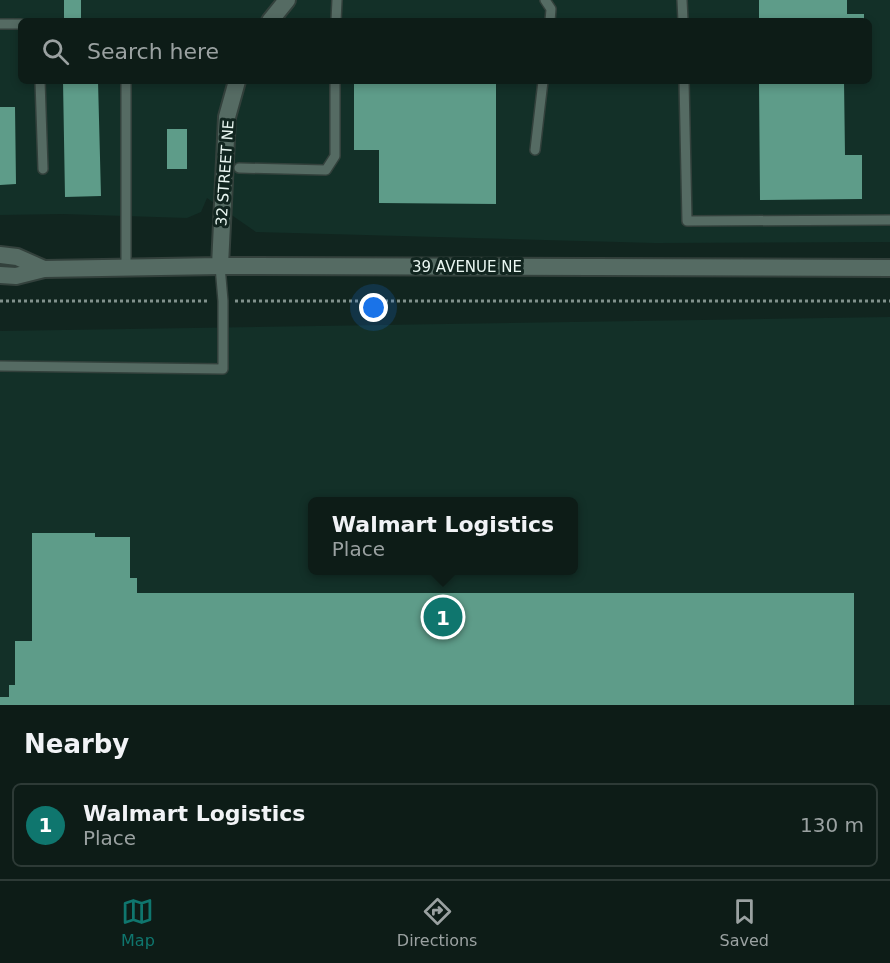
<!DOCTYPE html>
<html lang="en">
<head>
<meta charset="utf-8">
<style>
  body { margin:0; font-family:"DejaVu Sans",sans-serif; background:#162520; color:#f1f3f6 }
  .you { position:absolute; left:374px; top:308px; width:21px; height:21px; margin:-15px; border:4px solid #fff; border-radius:50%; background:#1a73e8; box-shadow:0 0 0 9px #1a73e833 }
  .badge { display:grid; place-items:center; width:39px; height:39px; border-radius:50%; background:#0f766e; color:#fff; font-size:20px; font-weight:700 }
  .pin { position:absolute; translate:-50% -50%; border:3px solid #fff; box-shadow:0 2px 6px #0006 }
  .popup { position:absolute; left:308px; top:497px; width:270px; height:78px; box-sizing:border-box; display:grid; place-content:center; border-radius:9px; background:#0d1c17; filter:drop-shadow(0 2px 4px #0005); font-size:20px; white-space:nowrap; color:#9aa1a1 }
  .popup b { font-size:22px; color:#f1f3f6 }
  .popup::after { content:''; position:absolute; left:50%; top:100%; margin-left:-12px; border:12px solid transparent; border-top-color:#0d1c17 }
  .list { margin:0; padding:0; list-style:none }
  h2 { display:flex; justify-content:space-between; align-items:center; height:78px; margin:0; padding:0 24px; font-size:26px }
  h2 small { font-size:20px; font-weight:400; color:#9aa1a1 }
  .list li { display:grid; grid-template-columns:39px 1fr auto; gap:18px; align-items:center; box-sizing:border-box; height:84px; margin:0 12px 12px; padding:0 12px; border:2px solid #2d3a36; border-radius:9px }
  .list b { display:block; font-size:22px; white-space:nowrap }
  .list p { margin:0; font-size:20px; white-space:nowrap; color:#9aa1a1 }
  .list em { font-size:20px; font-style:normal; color:#9aa1a1 }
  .icon { flex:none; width:33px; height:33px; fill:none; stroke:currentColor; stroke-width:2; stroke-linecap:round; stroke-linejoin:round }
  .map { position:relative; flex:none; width:890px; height:705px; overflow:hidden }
  .search { position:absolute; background:#0d1c17; box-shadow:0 3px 9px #0003; left:18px; right:18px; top:18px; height:66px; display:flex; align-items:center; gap:15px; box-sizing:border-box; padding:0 21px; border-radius:9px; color:#9aa1a1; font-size:22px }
  .sheet { height:174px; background:#0d1c17 }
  nav { display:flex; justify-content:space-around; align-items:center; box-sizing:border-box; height:84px; border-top:2px solid #2d3a36; background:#0d1c17; font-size:16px; color:#9aa1a1 }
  nav a { display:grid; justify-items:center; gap:3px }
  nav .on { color:#0f766e }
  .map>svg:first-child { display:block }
</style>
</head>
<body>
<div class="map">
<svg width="890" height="705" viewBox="0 0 890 705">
  <rect width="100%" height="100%" fill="#11251f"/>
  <path fill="#133028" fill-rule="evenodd" d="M0 0H890V242L655 243 256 232 207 198 201 212 187 218 63 214 0 215ZM21 21H869V81H21Z
    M890 317V705H0V331ZM312 502H574V570H312Z"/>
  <path fill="#5e9c89" d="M64 0H81V21H64Z
    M759 0H847V14H864V21H759Z
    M354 18H496V21H354Z
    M63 81H98L101 196 65 197Z
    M354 81H496V204L379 203V150H354Z
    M759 81H844L845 155H862V199L760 200Z
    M0 107H15L16 184 0 185Z
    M167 129H187V169H167Z
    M32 533H95V537H130V578H137V593H854V705H0V697H9V685H15V641H32Z"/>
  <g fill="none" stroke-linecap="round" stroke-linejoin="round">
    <defs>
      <path id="service" d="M545 0 551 9 550 21
        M682 0 683 21
        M336 21 337 0
        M0 24H21
        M40 81 43 169
        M126 81V267
        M684 81 687 221 890 220
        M535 150 543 81
        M239 168 326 170 335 156V81
        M0 366 223 369V301L220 266"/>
      <path id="tertiary" d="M270 21 287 0
        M0 255 17 257 44 269
        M220 266 227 117 237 81
        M0 275 16 276 44 269 220 266 890 268"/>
    </defs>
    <use href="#service" stroke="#33413c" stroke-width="12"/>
    <use href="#tertiary" stroke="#33413c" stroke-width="20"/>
    <path stroke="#81918c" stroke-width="3" stroke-dasharray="3 3" stroke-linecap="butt" d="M0 301H210
      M235 301H890"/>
    <use href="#service" stroke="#556b63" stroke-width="9"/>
    <use href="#tertiary" stroke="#556b63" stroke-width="16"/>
  </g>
  <g text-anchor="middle" stroke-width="6" stroke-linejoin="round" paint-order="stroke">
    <g font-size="15" fill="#e9f6f1" stroke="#11251f">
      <text transform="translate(225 173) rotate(-86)" y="5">32 STREET NE</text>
      <text x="467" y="272">39 AVENUE NE</text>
    </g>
  </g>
</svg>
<div class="you"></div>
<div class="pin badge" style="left:443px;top:617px">1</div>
<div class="popup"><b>Walmart Logistics</b>Place</div>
<div class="search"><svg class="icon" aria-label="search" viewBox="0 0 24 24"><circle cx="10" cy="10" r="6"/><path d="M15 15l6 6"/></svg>Search here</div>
</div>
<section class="sheet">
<h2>Nearby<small></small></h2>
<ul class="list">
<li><span class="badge">1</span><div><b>Walmart Logistics</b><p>Place</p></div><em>130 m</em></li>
</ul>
</section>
<nav>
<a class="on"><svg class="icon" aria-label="map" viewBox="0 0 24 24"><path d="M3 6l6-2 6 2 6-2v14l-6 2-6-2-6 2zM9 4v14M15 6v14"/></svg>Map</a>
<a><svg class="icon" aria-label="directions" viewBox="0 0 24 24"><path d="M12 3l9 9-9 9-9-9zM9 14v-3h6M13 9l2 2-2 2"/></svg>Directions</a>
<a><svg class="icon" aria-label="saved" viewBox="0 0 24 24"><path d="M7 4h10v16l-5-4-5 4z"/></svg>Saved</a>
</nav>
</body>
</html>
